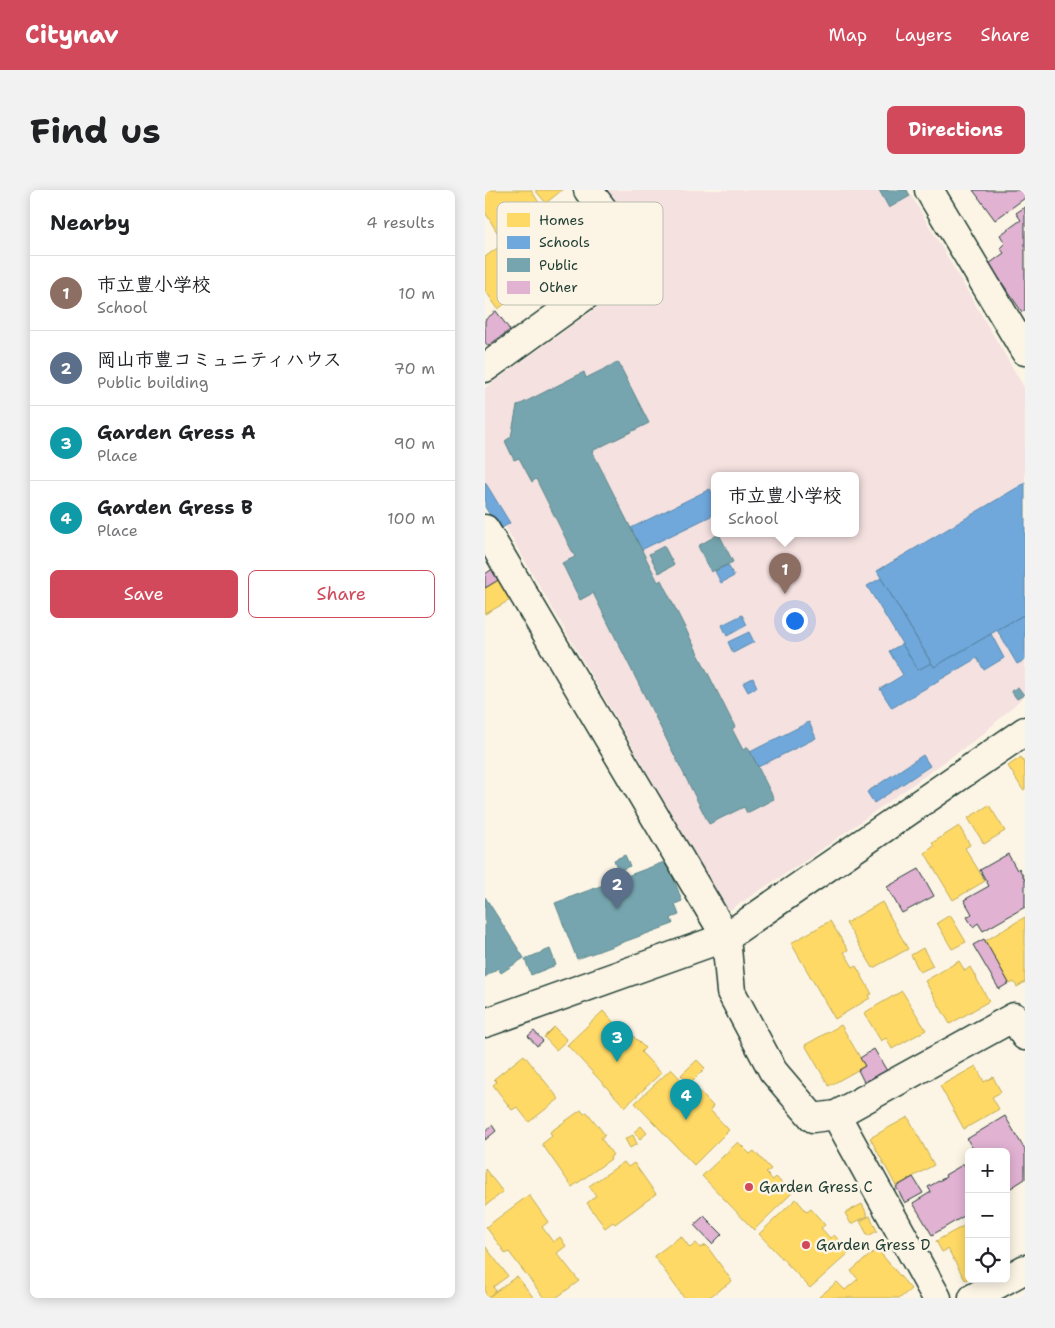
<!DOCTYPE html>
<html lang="en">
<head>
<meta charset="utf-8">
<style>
  body { margin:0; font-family:"Shantell Sans","Klee One",sans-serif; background:#f2f2f2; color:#202124 }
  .controls { position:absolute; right:15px; bottom:15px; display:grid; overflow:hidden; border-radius:8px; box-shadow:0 2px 12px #0003 }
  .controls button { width:45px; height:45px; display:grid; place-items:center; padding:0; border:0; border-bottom:1px solid #e0e0e0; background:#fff; color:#202124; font:25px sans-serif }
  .you { position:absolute; left:309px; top:430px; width:18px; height:18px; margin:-12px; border:4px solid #fff; border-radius:50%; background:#1a73e8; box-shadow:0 0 0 8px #1a73e833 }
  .badge { display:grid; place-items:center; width:32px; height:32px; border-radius:50%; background:#d1495b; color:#fff; font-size:16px; font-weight:700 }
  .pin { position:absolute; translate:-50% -41px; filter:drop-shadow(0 1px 2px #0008) }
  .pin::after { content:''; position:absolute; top:26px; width:18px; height:15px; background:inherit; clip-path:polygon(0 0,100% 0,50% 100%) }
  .popup { position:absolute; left:226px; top:282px; width:148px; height:65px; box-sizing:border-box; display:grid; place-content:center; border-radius:8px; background:#fff; filter:drop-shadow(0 1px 4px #0005); font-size:16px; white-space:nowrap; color:#757577 }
  .popup b { font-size:19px; color:#202124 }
  .popup::after { content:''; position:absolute; left:50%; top:100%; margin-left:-10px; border:10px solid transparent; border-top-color:#fff }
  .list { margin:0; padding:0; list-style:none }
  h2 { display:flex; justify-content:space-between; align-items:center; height:65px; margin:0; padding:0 20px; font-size:21px }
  h2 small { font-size:16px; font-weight:400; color:#757577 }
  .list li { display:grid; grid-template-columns:32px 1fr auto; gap:15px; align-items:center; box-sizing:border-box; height:75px; padding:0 20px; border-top:1px solid #e0e0e0 }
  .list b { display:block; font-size:19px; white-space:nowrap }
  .list p { margin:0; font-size:16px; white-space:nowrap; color:#757577 }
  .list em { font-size:16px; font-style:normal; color:#757577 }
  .actions { display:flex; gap:10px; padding:15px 20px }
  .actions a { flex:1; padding:11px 0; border:1px solid #d1495b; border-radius:8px; text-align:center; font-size:18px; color:#d1495b }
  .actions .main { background:#d1495b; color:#fff }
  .icon { flex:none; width:28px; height:28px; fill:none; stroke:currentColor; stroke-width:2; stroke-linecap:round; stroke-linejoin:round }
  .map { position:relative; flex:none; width:540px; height:1108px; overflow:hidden; border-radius:8px }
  header { display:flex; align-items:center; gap:30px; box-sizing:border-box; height:70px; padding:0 25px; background:#d1495b; color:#fff }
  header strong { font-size:24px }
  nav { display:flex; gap:28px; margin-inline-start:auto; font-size:18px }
  .intro { display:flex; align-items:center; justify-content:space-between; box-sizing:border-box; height:120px; padding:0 30px }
  h1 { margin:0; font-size:35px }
  .button { padding:12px 22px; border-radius:8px; background:#d1495b; color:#fff; font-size:18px; font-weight:700 }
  main { display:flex; gap:30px; padding:0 30px }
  aside { flex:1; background:#fff; border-radius:8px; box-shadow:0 2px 12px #0003 }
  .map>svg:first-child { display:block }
</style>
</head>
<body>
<header>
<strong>Citynav</strong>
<nav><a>Map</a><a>Layers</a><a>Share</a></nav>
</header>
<div class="intro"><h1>Find us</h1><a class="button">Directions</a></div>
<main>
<aside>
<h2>Nearby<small>4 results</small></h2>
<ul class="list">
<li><span class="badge" style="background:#8d6e63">1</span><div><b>市立豊小学校</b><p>School</p></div><em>10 m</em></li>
<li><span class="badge" style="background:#5c6f8a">2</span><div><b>岡山市豊コミュニティハウス</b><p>Public building</p></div><em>70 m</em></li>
<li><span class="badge" style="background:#0f9aa8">3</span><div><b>Garden Gress A</b><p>Place</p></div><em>90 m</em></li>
<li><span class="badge" style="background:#0f9aa8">4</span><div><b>Garden Gress B</b><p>Place</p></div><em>100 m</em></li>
</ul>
<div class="actions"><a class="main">Save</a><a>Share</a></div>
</aside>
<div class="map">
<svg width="540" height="1108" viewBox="0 0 540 1108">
  <rect width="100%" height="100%" fill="#fcf5e5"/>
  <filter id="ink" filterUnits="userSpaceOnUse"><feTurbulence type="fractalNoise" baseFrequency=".02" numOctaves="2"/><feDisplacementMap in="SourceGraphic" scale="10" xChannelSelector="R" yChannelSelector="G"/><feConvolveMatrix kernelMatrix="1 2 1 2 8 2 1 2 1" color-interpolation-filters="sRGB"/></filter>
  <g filter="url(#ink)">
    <path fill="#f4e1e0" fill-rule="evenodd" d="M117 0H423L540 199V505L497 545 323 669 243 721 0 302V198L173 74ZM230 285H370V343H230Z"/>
    <path fill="#ffd966" stroke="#bcaa57" d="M0 0H46L56 16 12 42 0 22Z
      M50 0H77L61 13Z
      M22 51 35 69 25 75 36 90 29 95 35 103 13 119 0 100V67Z
      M15 389 27 409 0 424V398Z
      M536 567 540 573V599L538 600 523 576Z
      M504 615 520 641 499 654 483 628Z
      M474 636 485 655 480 658 500 691 468 710 440 663 449 656 447 653Z
      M397 712 423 759 388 778 361 733Z
      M465 725 481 752 467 759 452 733Z
      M540 727V792L532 797 529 792 525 794 524 793 500 751Z
      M345 731 363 760 359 762 368 777 371 776 387 804 384 805 385 808 350 829 306 753Z
      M438 758 448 776 435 782 426 765Z
      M474 771 480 781 485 777 504 811 465 834 440 791Z
      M417 801 441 840 407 859 401 848 396 851 379 823Z
      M118 821 136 840 139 837 160 858 156 862 176 883 140 917 82 855Z
      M356 835 380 876 344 896 320 855Z
      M69 837 82 850 71 860 59 847Z
      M39 865 74 909 44 932 32 917 27 920 8 895 12 892 9 889Z
      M212 870 220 878 205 893 196 885Z
      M491 876 499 892 508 887 516 902 507 907 514 919 479 939 455 896Z
      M186 879 205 899 209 896 228 916 225 920 244 940 209 975 150 913Z
      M96 920 99 924 102 922 120 945 116 948 128 965 125 967 126 969 87 997 57 954 67 946 65 942Z
      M423 927 449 975 411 996 385 948Z
      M156 936 162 943 155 949 149 942Z
      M148 945 152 954 145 958 140 949Z
      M253 952 265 964 269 961 286 979 281 983 288 990 291 987 307 1003 269 1040 217 986Z
      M139 972 143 977 149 973 171 1004 130 1034 128 1032 120 1038 102 1013 111 1006 104 996Z
      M0 979 18 1002 0 1016Z
      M44 1005 63 1032 57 1037 68 1052 75 1047 81 1056 72 1063 94 1091 71 1108H59L24 1062 21 1064 1 1037Z
      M311 1009 322 1022 326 1019 340 1035 336 1038 345 1048 349 1045 365 1062 325 1098 274 1044Z
      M377 1014 383 1026 366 1034 360 1023Z
      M385 1026 392 1041 383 1046 375 1031Z
      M484 1033V1088L480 1090 463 1059 457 1062 451 1051Z
      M196 1046 205 1058 211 1053 215 1058 221 1055 247 1091 223 1108H199L169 1066Z
      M0 1056 23 1086 8 1097 11 1101 2 1108H0Z
      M392 1059 426 1099 415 1108H335L334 1107 352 1092 360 1100 373 1089 366 1081Z
      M32 1086 48 1107 47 1108H2Z"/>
    <path fill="#6fa8dc" stroke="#5788aa" d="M0 292 25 333 14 340 0 317Z
      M540 293V424L449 477 392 381Z
      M225 299 230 308V324L156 360 146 338Z
      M243 375 249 386 236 393 230 381Z
      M396 388 446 473 433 480 382 396Z
      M540 424V470L532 474 512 440Z
      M257 425 262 435 242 446 237 435Z
      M264 442 269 452 248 463 243 452Z
      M506 444 519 468 499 480 492 468 407 518 395 499 418 485 404 461 417 454 433 480 446 473 449 477Z
      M268 488 272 497 263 502 258 493Z
      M324 532 331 548 273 577 265 562Z
      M438 565 445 576 389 613 382 602Z"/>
    <path fill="#76a5af" stroke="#5c868a" d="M394 0H422L425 6 404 18Z
      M133 172 164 233 107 261 173 392 176 390 250 537 247 539 258 560 263 557 289 609 262 623 259 617 224 634 108 403 95 410 77 373 90 367 51 289 47 292 34 268 29 270 20 251 26 247 32 216 99 182 101 188Z
      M234 344 248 372 226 382 213 356Z
      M179 356 189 375 174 383 164 364Z
      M533 497 539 505 532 509 526 501Z
      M140 665 145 676 133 681 129 670Z
      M182 671 197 711 190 714 194 725 186 728 188 734 92 769 70 713Z
      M0 707 39 768 16 783 13 778 0 787Z
      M65 759 71 775 46 785 40 769Z"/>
    <path fill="#e2b2d3" stroke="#1f3d34" d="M488 0H540V8L510 30Z
      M78 14 115 63 91 81 80 67 97 56 70 20Z
      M540 17V120L537 122 504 74 519 63 515 58 520 53 515 45 536 30 531 23Z
      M70 20 97 56 60 83 34 47Z
      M11 121 25 140 3 156 0 152V130Z
      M9 378 15 389 0 398V384Z
      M523 664 532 680 534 678 540 690V717L498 741 493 733 488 737 482 727 487 724 479 710 504 696 495 680Z
      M434 679 449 706 417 723 402 697Z
      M499 749 524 793 514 799 488 755Z
      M49 841 58 851 52 856 43 846Z
      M389 859 402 881 380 894 373 880 380 876 375 868Z
      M520 926 540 960V989L521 1001V962H490L482 949Z
      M7 935 11 941 0 950V941Z
      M479 974 484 983V1023L447 1045 428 1013 446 1002 443 997 461 987 460 985Z
      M428 987 438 1003 420 1013 411 997Z
      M219 1026 237 1044 227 1054 209 1035Z"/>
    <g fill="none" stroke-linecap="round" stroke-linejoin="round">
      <defs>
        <path id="minor" d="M444 0 540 161
          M0 178 154 67 103 0
          M0 339 241 747 246 802 288 881 328 928 351 925
          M0 833 241 747 540 541
          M452 1108 351 925 529 827 540 846
          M488 1108 540 1079"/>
      </defs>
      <use href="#minor" stroke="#1f3d34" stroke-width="31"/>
      <use href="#minor" stroke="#fcf5e5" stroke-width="28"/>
    </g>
  </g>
  <g fill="#d1495b" stroke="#fcf5e5" stroke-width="2">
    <circle cx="264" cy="997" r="5"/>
    <circle cx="321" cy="1055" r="5"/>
  </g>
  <g text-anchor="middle" stroke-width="5" stroke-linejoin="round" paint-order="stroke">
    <g font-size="15" fill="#1f3d34" stroke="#fcf5e5" text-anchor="start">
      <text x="274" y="1002">Garden Gress C</text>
      <text x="331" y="1060">Garden Gress D</text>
    </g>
  </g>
  <rect x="12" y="12" width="166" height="103" rx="8" fill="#fcf5e5" stroke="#babeb0" stroke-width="1"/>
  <rect x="22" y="23" width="23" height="14" fill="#ffd966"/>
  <rect x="22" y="46" width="23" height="13" fill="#6fa8dc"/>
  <rect x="22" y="68" width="23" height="14" fill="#76a5af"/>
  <rect x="22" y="91" width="23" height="13" fill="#e2b2d3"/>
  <g font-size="14" fill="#1f3d34">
    <text x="54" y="35">Homes</text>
    <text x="54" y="57">Schools</text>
    <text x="54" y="80">Public</text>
    <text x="54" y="102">Other</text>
  </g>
</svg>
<div class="controls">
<button>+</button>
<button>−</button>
<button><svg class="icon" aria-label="locate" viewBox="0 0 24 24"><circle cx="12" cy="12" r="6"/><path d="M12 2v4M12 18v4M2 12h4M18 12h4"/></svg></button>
</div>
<div class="you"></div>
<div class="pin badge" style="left:300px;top:404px;background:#8d6e63">1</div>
<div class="popup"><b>市立豊小学校</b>School</div>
<div class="pin badge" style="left:132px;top:719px;background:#5c6f8a">2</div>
<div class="pin badge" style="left:132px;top:872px;background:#0f9aa8">3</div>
<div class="pin badge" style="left:201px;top:930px;background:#0f9aa8">4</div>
</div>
</main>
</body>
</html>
